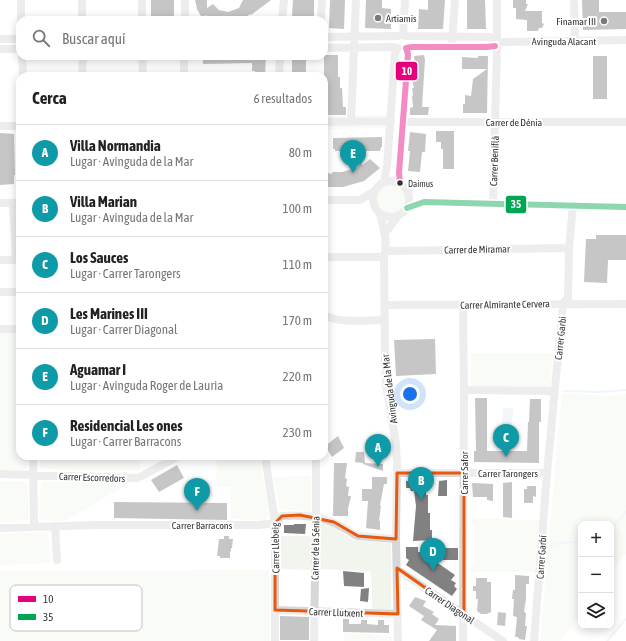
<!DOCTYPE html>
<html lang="es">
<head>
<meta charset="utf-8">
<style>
  body { margin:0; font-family:"Asap Condensed",sans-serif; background:#f2f2f2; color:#222 }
  .controls { position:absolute; right:12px; bottom:12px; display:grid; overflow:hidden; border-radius:8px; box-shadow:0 2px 10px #0003 }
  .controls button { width:36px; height:36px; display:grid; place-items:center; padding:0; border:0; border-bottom:1px solid #e0e0e0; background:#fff; color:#222; font:20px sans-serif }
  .you { position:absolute; left:410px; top:394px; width:14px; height:14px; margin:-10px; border:3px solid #fff; border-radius:50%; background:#1a73e8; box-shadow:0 0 0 6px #1a73e833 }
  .badge { display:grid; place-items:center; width:26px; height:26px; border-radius:50%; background:#7c3aed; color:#fff; font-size:13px; font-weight:700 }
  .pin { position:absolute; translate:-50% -33px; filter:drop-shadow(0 1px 2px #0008) }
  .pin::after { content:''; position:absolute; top:21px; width:14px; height:12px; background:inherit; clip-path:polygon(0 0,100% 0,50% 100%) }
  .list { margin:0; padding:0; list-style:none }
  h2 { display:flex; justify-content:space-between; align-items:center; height:52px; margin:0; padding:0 16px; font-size:17px }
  h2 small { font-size:13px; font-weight:400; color:#767676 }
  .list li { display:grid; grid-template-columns:26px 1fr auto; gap:12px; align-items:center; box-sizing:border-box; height:56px; padding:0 16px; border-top:1px solid #e0e0e0 }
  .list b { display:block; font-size:15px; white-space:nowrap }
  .list p { margin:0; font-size:13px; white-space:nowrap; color:#767676 }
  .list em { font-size:13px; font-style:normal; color:#767676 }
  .icon { flex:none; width:22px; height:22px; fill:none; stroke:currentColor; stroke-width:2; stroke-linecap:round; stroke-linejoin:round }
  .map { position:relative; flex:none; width:626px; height:641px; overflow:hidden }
  .search { position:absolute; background:#fff; box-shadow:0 2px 10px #0003; left:16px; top:16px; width:312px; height:44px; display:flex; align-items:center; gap:10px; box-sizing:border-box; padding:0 14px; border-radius:12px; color:#767676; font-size:15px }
  .panel { position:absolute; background:#fff; box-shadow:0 2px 10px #0003; left:16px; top:72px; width:312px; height:388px; border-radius:12px }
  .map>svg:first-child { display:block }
</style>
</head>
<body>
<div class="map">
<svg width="626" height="641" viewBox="0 0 626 641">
  <rect width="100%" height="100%" fill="#fff"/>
  <path fill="#f1f5ed" d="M386 115 385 128 324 129V116Z
    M373 199a18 18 0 1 1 36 0a18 18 0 1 1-36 0Z
    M0 333H20V456H28L27 468 23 470H0Z
    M471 353H553L550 388 471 387Z
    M562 393 608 396 626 394V554L611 571V524H581V605L577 619 560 641H540Z
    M39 456H140V471L44 469 40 467Z
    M217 456H259L260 459 269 515 267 518 265 520 231 519V487L216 486Z
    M311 476V512L300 510H282L280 508 274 477Z
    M0 481H24L28 486V518L27 520 0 522Z
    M41 482H131L65 521 39 520Z
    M469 519 539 520 535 572H469L470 569 475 565V526Z
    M320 523 337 529 350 538 356 540 391 543V610L372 609V588L370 571 320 569Z
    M44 532 48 533 51 563 0 565V534Z
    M281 536H311V570L281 569Z
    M269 570V641H0V571Z
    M344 633 392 636V641H344Z"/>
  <path fill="#ddebf3" d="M503 408H513L512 426H502Z"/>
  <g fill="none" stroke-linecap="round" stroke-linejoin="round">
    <path stroke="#ddebf3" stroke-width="2" d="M564 391 600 392 626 390
      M611 529 626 512
      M551 545 557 543 581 542
      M607 641 626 619"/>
  </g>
  <path fill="#818181" d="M151 0H174V20H151Z
    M195 0H207V8L213 4 219 10 228 12 239 8 243 0H271L251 15 250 14 243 20H212L206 15 202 18 197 9Z
    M293 0H314V17L308 20H298L292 16Z
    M330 0H345L344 29 329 28Z
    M366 0H382V8L391 9V29L365 28Z
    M428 0H445L443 29H418L419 9 428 10Z
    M467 0H485L486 29H467Z
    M513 0H526V4H528L525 11H542V23L544 24 542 28H539L538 31H527V20L516 19V8H513Z
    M582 0H599V12H626V29L583 30Z
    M324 55H338V77H340V88H342L343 107H346V115H324Z
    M424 55 425 60 422 107H429L428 115H410V108L413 107 412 96 413 95 412 88H414L412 80H414L413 72 414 73 413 65H415L414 56Z
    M203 56 256 57V56H266L265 76H254L255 71H252V63L203 64Z
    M292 56H306V76H292Z
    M478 56H488L487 113H463V104H465V95L471 96 473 79 487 69H462V57L478 58Z
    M593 56H607V99H593Z
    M436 131H454V169H443V149H441V142H436Z
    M410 132 426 134 425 152H422L420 172 408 171 410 151H408Z
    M0 133 14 134 15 175H14V184L0 185Z
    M382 137V147H381L380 151H335V149H333V138Z
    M370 159 380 168 364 181 343 187H324V175H328V173L332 174V172H342L356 168 361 163 363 165Z
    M596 235H626V260H608L607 283 584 282 586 239H596Z
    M435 339 436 374 396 376 394 340Z
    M475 398H487V451H527L528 422H529L530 399H541V422H539V463L474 462V451H476Z
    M338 436 344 448 332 457 325 446Z
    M356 452H364L365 463 383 464V471L363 464V463L355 462Z
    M334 463H347L345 478 347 479 346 486 349 487 348 496H351L348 509V516H333Z
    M177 465 184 478 159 492 151 480Z
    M372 477H387V484H384L380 505 381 506 379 521H380V530L366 528 368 501H362V489H372Z
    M447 480V496H438L439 481Z
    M406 481H426V495H428V513H430V530H432V540L413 541 416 506 414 491H411L410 488H406Z
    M512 482V518L503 517V483Z
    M472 483 493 484V501L487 500V497H473Z
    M527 486H536V497L533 496V503H524V489H527Z
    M114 502 227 503V520L114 518Z
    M294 524H306L305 534 284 533V525H294Z
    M224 536H229V539H233L232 548H231V552L230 551V558H220V556H217L219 539H224Z
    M406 547H418V552H422L455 575 451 580 456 583 454 586 457 589 452 596 406 565 409 560 406 558Z
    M443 548H458V560H443Z
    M343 571 364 573V587L344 586Z
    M515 575 529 576V584H526V599L524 612 526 613 525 626H527L525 640 519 639 518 637H515L517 617 513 616 514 599H512L513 590H515Z
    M476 578H487V582H491V612L487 614H481L477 611 478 599H476V591H473V586H476Z
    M369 588 368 602 360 601 361 589Z
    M415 597 426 601 423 606 434 612 432 614 439 619 435 625 456 626V641H429L437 630 421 620 424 616 409 606Z
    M498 612 506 613 505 626 497 625Z
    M280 616 309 617V640H280Z
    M343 619H349V624H361V620H367V624L378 625V620H384V625H389V633L343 632Z"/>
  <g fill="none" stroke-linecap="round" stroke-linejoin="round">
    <path stroke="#d7d7d7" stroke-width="8" d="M21 0V20
      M82 0V20
      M142 0V20
      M497 0V37
      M574 0 575 41
      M185 20V0
      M282 20 284 0
      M321 20 322 0
      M403 35 405 0
      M406 36 489 37 494 38
      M324 37 399 36
      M0 39H20
      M452 41 455 0
      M503 42 626 40
      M324 48 392 47 398 48 395 53 387 166 384 182
      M0 49H20
      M22 56 23 76
      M142 56 143 76
      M184 56V76
      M82 76 83 56
      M279 76 280 56
      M324 122 391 121
      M351 122 356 0
      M403 122H626
      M0 126H20
      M373 199a18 18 0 1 1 36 0a18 18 0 1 1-36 0Z
      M400 183 399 173 408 54 406 48 412 47H487L495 46
      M324 200H360L373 192
      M0 203H20
      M13 203 16 260
      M493 204 497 47
      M407 208 424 202 626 207
      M380 214C384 229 388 242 384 257L385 358 386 384 396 444 397 464 396 539 398 641
      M385 233 398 216
      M386 250 392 251 569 248
      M324 257H384
      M0 260H20
      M0 292H20
      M384 305 626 304
      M463 305 464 390 463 641
      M324 315C341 324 366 320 384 320
      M0 329H20
      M464 390 554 391
      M33 456 34 527
      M265 456 275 523V641
      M397 473H547
      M0 474 138 478 179 456
      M55 526 57 560
      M0 528 95 525H259L275 523 282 516C311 514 331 518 355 535L358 536 396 539
      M397 572H401L503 641
      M275 610 398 614
      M314 641 316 518V456
      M534 641 547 473 563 303 568 298 569 248 573 205"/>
    <defs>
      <path id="bus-1" d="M400 183 399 173 408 54 406 48 412 47H487L495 46"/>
      <path id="bus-2" d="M407 208 424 202 626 207"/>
    </defs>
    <use href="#bus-1" stroke="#fff" stroke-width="9"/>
    <use href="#bus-2" stroke="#fff" stroke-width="9"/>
    <use href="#bus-1" stroke="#e5007d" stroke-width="6"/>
    <use href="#bus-2" stroke="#00a651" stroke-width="6"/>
  </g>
  <path d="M0 0H626V641H0ZM397 473H464V615L397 568 398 614 275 610V523L282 516 300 515 334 522 358 536 396 539Z" fill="#fff" fill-opacity=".55" fill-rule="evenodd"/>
  <path fill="none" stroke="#e8590c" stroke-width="3" stroke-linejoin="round" d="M397 473H464V615L397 568 398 614 275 610V523L282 516 300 515 334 522 358 536 396 539Z"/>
  <g fill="#7a7a7a" stroke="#fff" stroke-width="1.5">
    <circle cx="378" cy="18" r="4"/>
    <circle cx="604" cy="21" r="4"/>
  </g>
  <circle fill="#333" stroke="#fff" stroke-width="1.5" cx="400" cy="183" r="3.5"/>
  <g text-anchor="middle" stroke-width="4" stroke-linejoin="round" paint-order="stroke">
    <g font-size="9" fill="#333" stroke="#fff" text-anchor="start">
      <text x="408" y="187">Daimus</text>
    </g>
    <g font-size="10" fill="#333" stroke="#fff" text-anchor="start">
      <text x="386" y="22">Artiamis</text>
      <text x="596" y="25" text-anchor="end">Finamar III</text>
    </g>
    <g font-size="10" fill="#333" stroke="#fff">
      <text x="564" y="45">Avinguda Alacant</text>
      <text x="514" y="126">Carrer de Dénia</text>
      <text transform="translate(494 161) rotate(-88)" y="4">Carrer Beniflà</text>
      <text transform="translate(477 249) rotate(-1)" y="4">Carrer de Miramar</text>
      <text transform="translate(505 304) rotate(-1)" y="4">Carrer Almirante Cervera</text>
      <text transform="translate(560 338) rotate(-84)" y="4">Carrer Garbi</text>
      <text transform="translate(389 389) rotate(-97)" y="4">Avinguda de la Mar</text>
      <text transform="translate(464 473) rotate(-90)" y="4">Carrer Safor</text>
      <text x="508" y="477">Carrer Tarongers</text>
      <text transform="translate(92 477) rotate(2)" y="4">Carrer Escorredors</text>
      <text x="202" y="529">Carrer Barracons</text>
      <text transform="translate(275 548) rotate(-91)" y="4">Carrer Llebeig</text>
      <text transform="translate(315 548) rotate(-89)" y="4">Carrer de la Sénia</text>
      <text transform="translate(541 557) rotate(-86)" y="4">Carrer Garbí</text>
      <text transform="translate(450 605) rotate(34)" y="4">Carrer Diagonal</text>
      <text transform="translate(336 612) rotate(2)" y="4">Carrer Llutxent</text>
    </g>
  </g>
  <rect x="10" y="585" width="132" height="46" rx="6" fill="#fff" stroke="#c2c2c2" stroke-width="1"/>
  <rect x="18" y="596" width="18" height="6" fill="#e5007d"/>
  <rect x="18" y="614" width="18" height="6" fill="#00a651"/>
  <g font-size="11" fill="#333">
    <text x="43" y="603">10</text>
    <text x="43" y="621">35</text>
  </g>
  <g stroke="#fff" stroke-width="1.5">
    <rect x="395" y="61" width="23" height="20" rx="4" fill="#e5007d"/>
    <rect x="505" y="195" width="22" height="19" rx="4" fill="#00a651"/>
  </g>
  <g font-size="11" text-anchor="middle" font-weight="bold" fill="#fff">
    <text x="407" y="75">10</text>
    <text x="516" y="208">35</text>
  </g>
</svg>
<div class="controls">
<button>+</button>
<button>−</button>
<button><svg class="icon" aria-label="layers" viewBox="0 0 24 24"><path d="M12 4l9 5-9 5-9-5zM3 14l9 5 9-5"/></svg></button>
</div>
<div class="you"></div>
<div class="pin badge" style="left:378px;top:467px;background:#0f9aa8">A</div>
<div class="pin badge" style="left:421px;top:500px;background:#0f9aa8">B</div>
<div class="pin badge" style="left:506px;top:457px;background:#0f9aa8">C</div>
<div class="pin badge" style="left:433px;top:571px;background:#0f9aa8">D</div>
<div class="pin badge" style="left:353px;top:173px;background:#0f9aa8">E</div>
<div class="pin badge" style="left:197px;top:511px;background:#0f9aa8">F</div>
<div class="search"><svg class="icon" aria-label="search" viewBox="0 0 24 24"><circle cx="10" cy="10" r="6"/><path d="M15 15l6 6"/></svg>Buscar aquí</div>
<section class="panel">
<h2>Cerca<small>6 resultados</small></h2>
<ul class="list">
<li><span class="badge" style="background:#0f9aa8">A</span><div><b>Villa Normandia</b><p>Lugar · Avinguda de la Mar</p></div><em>80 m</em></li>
<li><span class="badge" style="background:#0f9aa8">B</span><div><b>Villa Marian</b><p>Lugar · Avinguda de la Mar</p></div><em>100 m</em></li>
<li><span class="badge" style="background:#0f9aa8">C</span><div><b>Los Sauces</b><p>Lugar · Carrer Tarongers</p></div><em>110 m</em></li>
<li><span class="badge" style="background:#0f9aa8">D</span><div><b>Les Marines III</b><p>Lugar · Carrer Diagonal</p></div><em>170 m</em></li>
<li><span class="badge" style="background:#0f9aa8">E</span><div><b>Aguamar I</b><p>Lugar · Avinguda Roger de Lauria</p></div><em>220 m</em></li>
<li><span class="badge" style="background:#0f9aa8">F</span><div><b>Residencial Les ones</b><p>Lugar · Carrer Barracons</p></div><em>230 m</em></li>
</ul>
</section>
</div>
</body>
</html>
